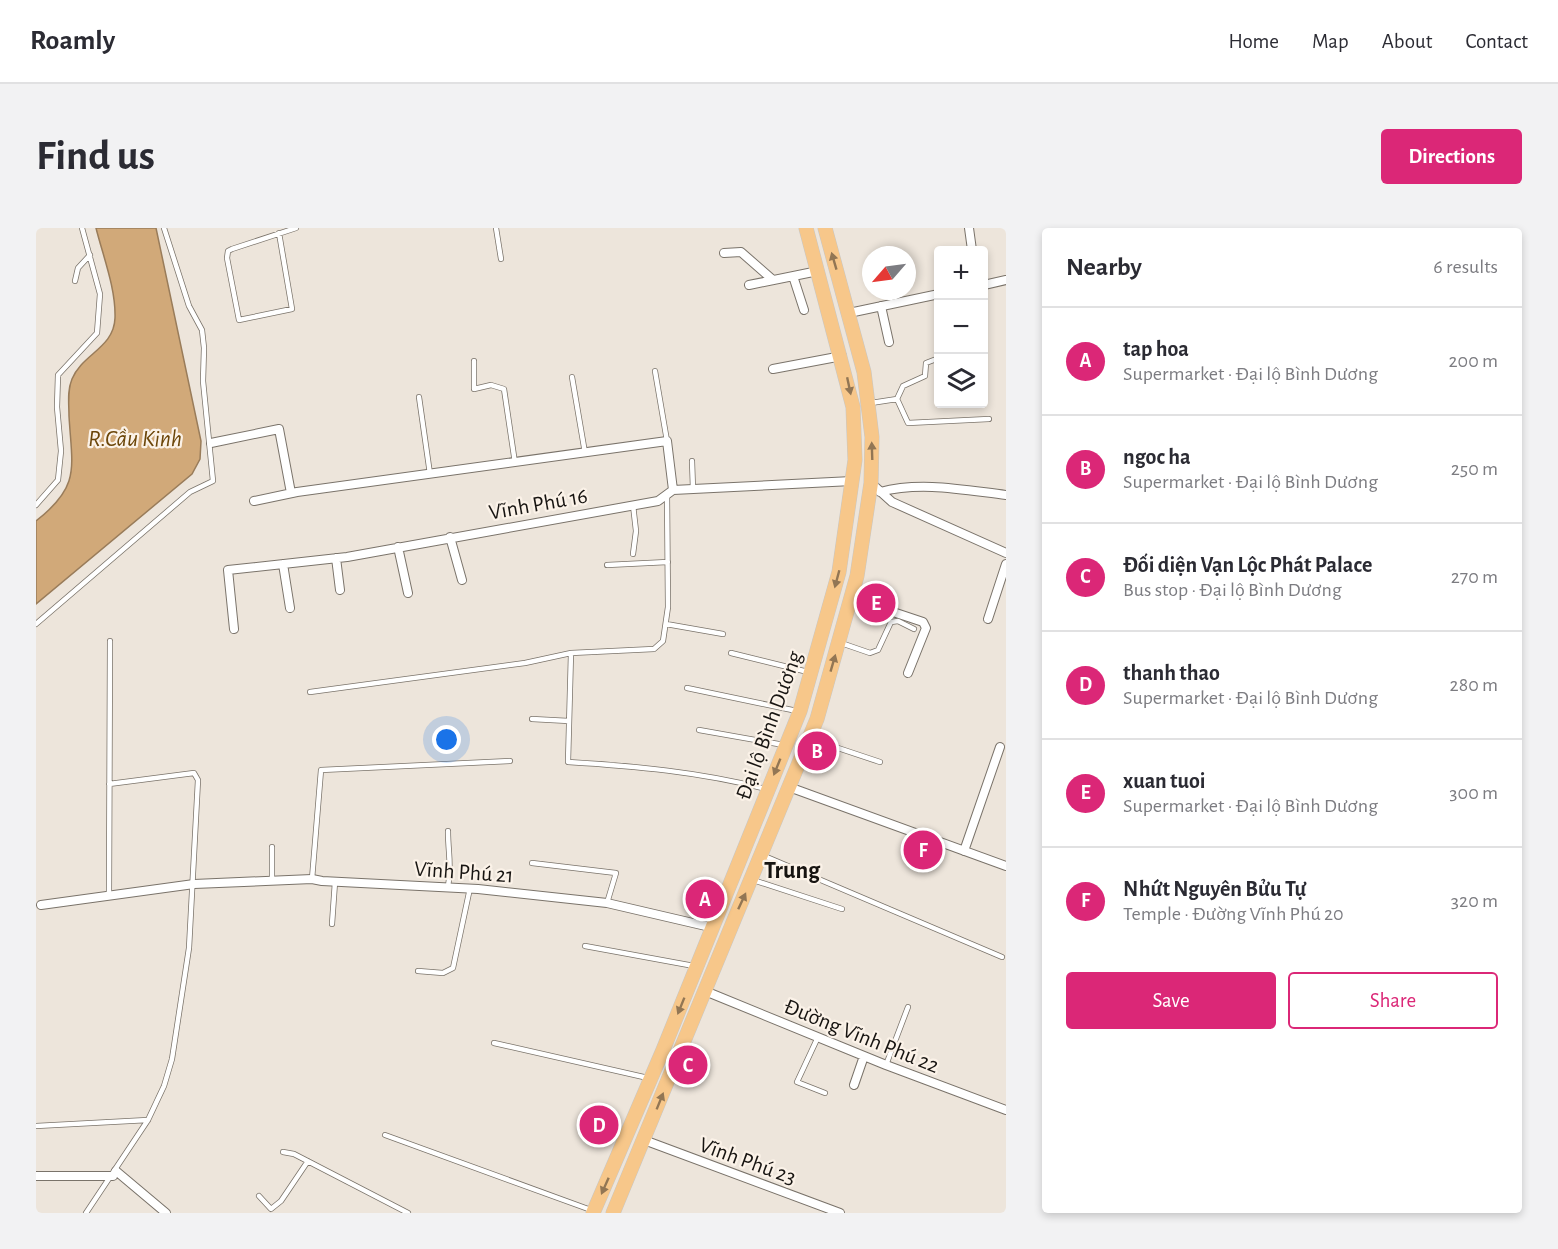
<!DOCTYPE html>
<html lang="en">
<head>
<meta charset="utf-8">
<style>
  body { margin:0; font-family:"Alegreya Sans",sans-serif; background:#f2f2f3; color:#2b2b33 }
  .controls { position:absolute; right:18px; top:18px; display:grid; overflow:hidden; border-radius:6px; box-shadow:0 3px 9px #0003 }
  .controls button { width:54px; height:54px; display:grid; place-items:center; padding:0; border:0; border-bottom:2px solid #e1e1e2; background:#fff; color:#2b2b33; font:30px sans-serif }
  .compass { position:absolute; left:826px; top:18px; width:54px; height:54px; border-radius:50%; background:#fff; box-shadow:0 3px 9px #0003; rotate:242deg }
  .you { position:absolute; left:411px; top:512px; width:21px; height:21px; margin:-15px; border:4px solid #fff; border-radius:50%; background:#1a73e8; box-shadow:0 0 0 9px #1a73e833 }
  .badge { display:grid; place-items:center; width:39px; height:39px; border-radius:50%; background:#db2777; color:#fff; font-size:20px; font-weight:700 }
  .pin { position:absolute; translate:-50% -50%; border:3px solid #fff; box-shadow:0 2px 6px #0006 }
  .list { margin:0; padding:0; list-style:none }
  h2 { display:flex; justify-content:space-between; align-items:center; height:78px; margin:0; padding:0 24px; font-size:26px }
  h2 small { font-size:20px; font-weight:400; color:#7c7c81 }
  .list li { display:grid; grid-template-columns:39px 1fr auto; gap:18px; align-items:center; box-sizing:border-box; height:108px; padding:0 24px; border-top:2px solid #e1e1e2 }
  .list b { display:block; font-size:22px; white-space:nowrap }
  .list p { margin:0; font-size:20px; white-space:nowrap; color:#7c7c81 }
  .list em { font-size:20px; font-style:normal; color:#7c7c81 }
  .actions { display:flex; gap:12px; padding:18px 24px }
  .actions a { flex:1; padding:14px 0; border:2px solid #db2777; border-radius:6px; text-align:center; font-size:21px; color:#db2777 }
  .actions .main { background:#db2777; color:#fff }
  .icon { flex:none; width:33px; height:33px; fill:none; stroke:currentColor; stroke-width:2; stroke-linecap:round; stroke-linejoin:round }
  .map { position:relative; flex:none; width:970px; height:985px; overflow:hidden; border-radius:6px }
  header { display:flex; align-items:center; gap:36px; box-sizing:border-box; height:84px; padding:0 30px; background:#fff; border-bottom:2px solid #e1e1e2 }
  header strong { font-size:28px }
  nav { display:flex; gap:33px; margin-inline-start:auto; font-size:21px }
  .intro { display:flex; align-items:center; justify-content:space-between; box-sizing:border-box; height:144px; padding:0 36px }
  h1 { margin:0; font-size:42px }
  .button { padding:15px 27px; border-radius:6px; background:#db2777; color:#fff; font-size:21px; font-weight:700 }
  main { display:flex; gap:36px; padding:0 36px }
  aside { flex:1; background:#fff; border-radius:6px; box-shadow:0 3px 9px #0003 }
  .map>svg:first-child { display:block }
</style>
</head>
<body>
<header>
<strong>Roamly</strong>
<nav><a>Home</a><a>Map</a><a>About</a><a>Contact</a></nav>
</header>
<div class="intro"><h1>Find us</h1><a class="button">Directions</a></div>
<main>
<div class="map">
<svg width="970" height="985" viewBox="0 0 970 985">
  <rect width="100%" height="100%" fill="#ede5db"/>
  <path fill="#d1a979" stroke="#997c5a" stroke-width="1.5" d="M60 0H120L165 213 164 231 156 246 0 376V293C45 258 36 240 33 188 33 176 31 163 36 151 46 126 78 120 79 90 80 61 67 28 60 0Z"/>
  <g fill="none" stroke-linecap="round" stroke-linejoin="round">
    <defs>
      <path id="service" d="M460 0 465 31
        M243 5 256 81 203 92 191 30 192 23 196 21 260 0
        M39 53 42 40 54 27
        M438 133V161L455 157 468 161 479 235
        M619 143 631 213
        M536 149 549 225
        M383 169 394 246
        M861 171 867 158 889 148 890 135 903 130
        M835 175 861 171 872 195 953 191
        M656 233 657 261
        M0 277 22 252 25 223 21 179 22 147 61 105 64 66 46 0
        M597 277 600 303 597 326
        M571 337 632 334
        M0 396 154 264 177 253 167 153 168 120 166 102 153 78 128 0
        M630 396 687 406
        M805 415 834 425 842 422 855 394 862 393 878 401
        M535 425 618 421 627 413 632 379 631 266
        M695 425 772 444
        M651 460 761 483
        M274 464 489 435 535 425 532 534C598 538 665 544 730 561
        M496 491 533 493
        M663 502 748 517
        M775 511 844 534
        M412 603C412 625 416 637 412 659
        M236 619V653
        M726 627 966 729
        M496 635 580 645 571 675
        M276 651 285 542 474 533
        M717 652 806 681
        M73 667 74 413
        M296 696 299 654
        M549 718 658 738
        M382 743 407 745 417 740 434 660
        M782 809 761 854 789 865
        M458 815 612 850
        M850 837 872 779
        M0 898 112 892
        M349 907 555 982
        M247 924 258 926 372 985
        M223 968 235 981 245 973 272 933
        M50 985 112 892 128 858 136 831 153 720 162 552 158 545 73 556"/>
      <path id="minor" d="M933 0 936 22
        M688 25 705 24 737 52
        M757 48 768 82
        M713 57 782 43
        M948 57 970 52
        M845 78 853 114
        M813 85 903 66
        M737 141 806 128
        M175 215 243 201 255 265
        M835 255 856 274 970 325
        M844 264C885 253 928 262 970 267
        M218 273 261 264 631 213 637 262
        M414 309 426 352
        M362 319 372 365
        M300 330 304 362
        M247 336 254 380
        M815 370 887 394 890 400 872 445
        M952 391 970 336
        M198 401 192 342 311 329 622 273 637 262 816 253
        M753 559 970 638
        M928 623 964 519
        M5 677 158 656 276 651 286 653 442 661 571 675 674 699
        M669 763 850 837 970 882
        M818 857 828 828
        M608 912 804 985
        M80 943 130 985
        M0 948H77"/>
      <path id="trunk" d="M557 985 627 822 764 483 803 344 819 232 817 179 770 0
        M577 985 781 491 821 348 835 255 836 209 828 144 789 0"/>
    </defs>
    <use href="#service" stroke="#7a736a" stroke-width="6"/>
    <use href="#minor" stroke="#7a736a" stroke-width="10"/>
    <use href="#trunk" stroke="#c7c7c6" stroke-width="15"/>
    <use href="#service" stroke="#fff" stroke-width="4.5"/>
    <use href="#minor" stroke="#fff" stroke-width="8"/>
    <use href="#trunk" stroke="#f7c78a" stroke-width="14"/>
  </g>
  <defs><path id="oneway-solid" d="M-6-.8H1V-3.2L6.5 0L1 3.2V.8H-6Z" transform="scale(1.5)"/></defs>
  <g fill="#927654">
    <use href="#oneway-solid" transform="translate(798 33) rotate(-106)"/>
    <use href="#oneway-solid" transform="translate(813 158) rotate(78)"/>
    <use href="#oneway-solid" transform="translate(836 223) rotate(-92)"/>
    <use href="#oneway-solid" transform="translate(801 351) rotate(105)"/>
    <use href="#oneway-solid" transform="translate(797 435) rotate(-74)"/>
    <use href="#oneway-solid" transform="translate(741 539) rotate(112)"/>
    <use href="#oneway-solid" transform="translate(706 673) rotate(-65)"/>
    <use href="#oneway-solid" transform="translate(645 778) rotate(112)"/>
    <use href="#oneway-solid" transform="translate(624 873) rotate(-68)"/>
    <use href="#oneway-solid" transform="translate(569 958) rotate(114)"/>
  </g>
  <g text-anchor="middle" stroke-width="4.5" stroke-linejoin="round" paint-order="stroke">
    <g font-size="22" fill="#171411" stroke="#fbf2e8">
      <text transform="translate(502 275) rotate(-10)" y="8">Vĩnh Phú 16</text>
      <text transform="translate(732 497) rotate(-70)" y="8">Đại lộ Bình Dương</text>
      <text transform="translate(428 643) rotate(4)" y="8">Vĩnh Phú 21</text>
      <text transform="translate(826 807) rotate(22)" y="8">Đường Vĩnh Phú 22</text>
      <text transform="translate(712 932) rotate(20)" y="8">Vĩnh Phú 23</text>
    </g>
    <g font-size="24" font-style="italic" fill="#6c4609" stroke="#fbf2e8">
      <text x="99" y="218">R.Cầu Kinh</text>
    </g>
    <g font-size="24" font-weight="bold" fill="#171411" stroke="#fbf2e8">
      <text x="756" y="650">Trung</text>
    </g>
  </g>
</svg>
<div class="controls">
<button>+</button>
<button>−</button>
<button><svg class="icon" aria-label="layers" viewBox="0 0 24 24"><path d="M12 4l9 5-9 5-9-5zM3 14l9 5 9-5"/></svg></button>
</div>
<svg class="compass" viewBox="-18 -18 36 36"><path d="M0-13l5 13h-10z" fill="#e53935"/><path d="M0 13l5-13h-10z" fill="#7c7c81"/></svg>
<div class="you"></div>
<div class="pin badge" style="left:669px;top:671px">A</div>
<div class="pin badge" style="left:781px;top:523px">B</div>
<div class="pin badge" style="left:652px;top:837px">C</div>
<div class="pin badge" style="left:563px;top:897px">D</div>
<div class="pin badge" style="left:840px;top:375px">E</div>
<div class="pin badge" style="left:887px;top:622px">F</div>
</div>
<aside>
<h2>Nearby<small>6 results</small></h2>
<ul class="list">
<li><span class="badge">A</span><div><b>tap hoa</b><p>Supermarket · Đại lộ Bình Dương</p></div><em>200 m</em></li>
<li><span class="badge">B</span><div><b>ngoc ha</b><p>Supermarket · Đại lộ Bình Dương</p></div><em>250 m</em></li>
<li><span class="badge">C</span><div><b>Đối diện Vạn Lộc Phát Palace</b><p>Bus stop · Đại lộ Bình Dương</p></div><em>270 m</em></li>
<li><span class="badge">D</span><div><b>thanh thao</b><p>Supermarket · Đại lộ Bình Dương</p></div><em>280 m</em></li>
<li><span class="badge">E</span><div><b>xuan tuoi</b><p>Supermarket · Đại lộ Bình Dương</p></div><em>300 m</em></li>
<li><span class="badge">F</span><div><b>Nhứt Nguyên Bửu Tự</b><p>Temple · Đường Vĩnh Phú 20</p></div><em>320 m</em></li>
</ul>
<div class="actions"><a class="main">Save</a><a>Share</a></div>
</aside>
</main>
</body>
</html>
